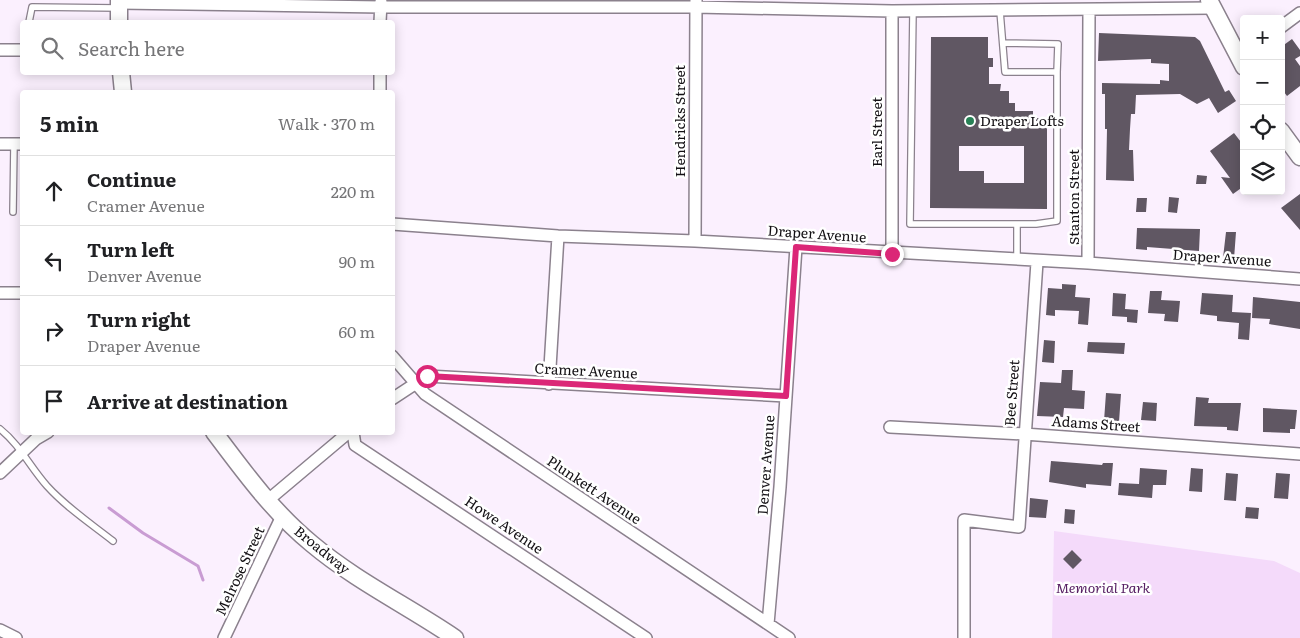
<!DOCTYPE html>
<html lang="en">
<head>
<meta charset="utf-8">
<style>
  body { margin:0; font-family:Literata,serif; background:#f6f6f6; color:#202124 }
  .controls { position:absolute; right:15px; top:15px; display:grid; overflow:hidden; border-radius:5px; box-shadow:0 2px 12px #0003 }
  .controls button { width:45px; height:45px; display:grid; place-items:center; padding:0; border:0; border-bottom:1px solid #e0e0e0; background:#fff; color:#202124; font:25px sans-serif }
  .stop { position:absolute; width:15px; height:15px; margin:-11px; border:4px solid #db2777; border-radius:50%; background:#fff }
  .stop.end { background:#db2777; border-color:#fff; box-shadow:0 1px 5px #0008 }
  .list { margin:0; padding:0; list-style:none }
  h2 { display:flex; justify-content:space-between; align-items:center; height:65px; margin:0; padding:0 20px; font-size:21px }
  h2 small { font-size:16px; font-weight:400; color:#757577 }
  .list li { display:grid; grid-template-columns:32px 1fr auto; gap:15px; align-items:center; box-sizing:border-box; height:70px; padding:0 20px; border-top:1px solid #e0e0e0 }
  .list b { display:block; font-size:19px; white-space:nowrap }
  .list p { margin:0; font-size:16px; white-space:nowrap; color:#757577 }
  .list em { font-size:16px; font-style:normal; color:#757577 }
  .icon { flex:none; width:28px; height:28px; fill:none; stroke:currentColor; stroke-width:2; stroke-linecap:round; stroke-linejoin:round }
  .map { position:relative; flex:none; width:1300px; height:638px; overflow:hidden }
  .search { position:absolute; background:#fff; box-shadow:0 2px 12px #0003; left:20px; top:20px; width:375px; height:55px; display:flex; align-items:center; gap:12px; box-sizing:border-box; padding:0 18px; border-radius:5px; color:#757577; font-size:19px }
  .panel { position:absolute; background:#fff; box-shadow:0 2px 12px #0003; left:20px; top:90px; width:375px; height:345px; border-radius:5px }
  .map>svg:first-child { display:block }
</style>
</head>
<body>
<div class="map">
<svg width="1300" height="638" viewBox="0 0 1300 638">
  <rect width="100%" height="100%" fill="#fbf0fe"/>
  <path fill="#f4dafa" d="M1054 531 1274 561 1300 573V638H1052Z"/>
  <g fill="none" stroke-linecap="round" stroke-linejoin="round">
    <path stroke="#c99cd3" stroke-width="3" d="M109 508 143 533 198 566 203 580"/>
  </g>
  <path fill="#605763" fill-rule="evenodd" d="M1099 33 1195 37 1200 41 1225 92 1229 90 1236 101 1218 113 1209 98 1197 104 1180 94 1136 95 1135 114H1131L1130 129 1129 150H1133L1134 181 1106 180 1107 129H1105V94H1102V83L1160 84V80L1169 81V64L1151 63V59L1098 61Z
    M931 37H988V58H993V67H989V84H1001L1000 91H1009V103H1015V111H1033V118H1047V209L930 208ZM959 146H1024V183H984V171H959Z
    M1292 39 1300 50V56L1295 59 1300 66V86L1287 96 1281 88V47Z
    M1234 133 1244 146V186L1233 194 1221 177 1230 178 1210 151Z
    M1197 175 1207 176 1206 184H1196Z
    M1300 194V230L1281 208Z
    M1169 197 1179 198 1177 213 1168 212Z
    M1137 198H1147L1146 212H1136Z
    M1137 228 1200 229 1199 251 1147 247V250L1136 249Z
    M1226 232H1236L1234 259 1223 258Z
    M1062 284 1076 285 1075 297 1090 298 1088 325 1078 324 1079 311 1055 310V316L1046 315 1048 288 1062 289Z
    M1150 291H1162L1161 300 1180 301 1178 322 1164 321 1165 314 1148 313Z
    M1113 293 1126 294 1125 309 1138 310 1137 323 1127 322V317L1112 316Z
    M1202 293 1233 295 1232 312 1251 313 1249 340 1238 339 1239 323 1217 321V316L1200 314Z
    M1253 297 1300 302V329L1269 324 1270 319 1252 318Z
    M1044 340 1055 341 1054 363 1042 362Z
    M1088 342 1125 343 1124 354 1087 352Z
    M1062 370H1073L1072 390 1085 391 1084 409 1064 408 1063 417 1037 416 1040 382 1061 383Z
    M1106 393 1121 394 1119 422 1104 421Z
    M1196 397 1209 398 1208 403H1241L1238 431 1227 430V427L1194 426Z
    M1143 402 1157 403 1156 421 1141 420Z
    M1263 408 1297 410 1295 429H1290V433L1263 432Z
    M1051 461 1102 465 1103 463H1113L1111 486 1086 484V488L1049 482Z
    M1140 468 1167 470 1166 485H1153L1152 498 1118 495 1119 483 1139 484Z
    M1191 468 1203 469 1202 492 1189 491Z
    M1226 473 1238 474 1236 501 1224 500Z
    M1276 473 1290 474 1288 499 1274 498Z
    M1030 498 1048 500 1046 518 1029 517Z
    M1246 507 1259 508 1258 519 1245 518Z
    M1065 509 1075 510 1074 524 1064 523Z
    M1072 550 1082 560 1073 569 1063 559Z"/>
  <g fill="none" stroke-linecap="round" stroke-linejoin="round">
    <defs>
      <path id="lane" d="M913 11 910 224H1036L1057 221V72H1005L1000 11
        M29 22 32 7 119 8
        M1003 43 1058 44 1057 72
        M13 212 14 144
        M1017 224V260
        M0 429C20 445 30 467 47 486 66 507 90 523 113 541"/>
      <path id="street" d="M119 3 381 7H695L892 11 1213 8
        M380 22 381 2
        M1281 27 1300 13
        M0 50H22
        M380 92V72
        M0 144H22
        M392 224 558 236 695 241 1088 263 1300 279
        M695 241 696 0
        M892 254V11
        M1088 263 1089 11
        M0 293H22
        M392 356 425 394 789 638
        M549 384 558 236
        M392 399 427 376 786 396
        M890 427 1024 434 1300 454
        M353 432 355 445 646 638
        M0 473 36 439 48 432
        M267 501 349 432
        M768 624 780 487 796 247
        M0 630 16 638
        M224 638 282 516
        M964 638V520L1019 527 1037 262"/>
      <path id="secondary" d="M119 0V22
        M1209 0 1244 67
        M121 72 123 92
        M1281 131 1300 157
        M214 432C244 472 273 512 312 544 356 581 408 606 455 638"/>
    </defs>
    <use href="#lane" stroke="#8b818d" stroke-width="8"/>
    <use href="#street" stroke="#8b818d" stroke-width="14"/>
    <use href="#secondary" stroke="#8b818d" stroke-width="19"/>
    <use href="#lane" stroke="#fff" stroke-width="5.5"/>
    <use href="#street" stroke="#fff" stroke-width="11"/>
    <use href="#secondary" stroke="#fff" stroke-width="16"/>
  </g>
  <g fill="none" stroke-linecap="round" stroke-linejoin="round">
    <path stroke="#db2777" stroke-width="6" d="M427 376 786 396 796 247 892 254"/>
  </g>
  <circle fill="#288156" stroke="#fff" stroke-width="2" cx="970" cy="121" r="5"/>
  <g text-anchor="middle" stroke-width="5" stroke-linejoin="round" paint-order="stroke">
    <g font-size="14" fill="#131014" stroke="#fff">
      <text transform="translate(680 121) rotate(-90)" y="5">Hendricks Street</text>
      <text transform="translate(877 132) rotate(-90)" y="5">Earl Street</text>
      <text transform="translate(1074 197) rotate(-90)" y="5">Stanton Street</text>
      <text transform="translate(817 234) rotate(4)" y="5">Draper Avenue</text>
      <text transform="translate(1222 258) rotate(4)" y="5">Draper Avenue</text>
      <text transform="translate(586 371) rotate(3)" y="5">Cramer Avenue</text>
      <text transform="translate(1012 393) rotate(-86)" y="5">Bee Street</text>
      <text transform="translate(1096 424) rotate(4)" y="5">Adams Street</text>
      <text transform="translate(766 465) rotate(-86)" y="5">Denver Avenue</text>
      <text transform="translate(594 490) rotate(34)" y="5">Plunkett Avenue</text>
      <text transform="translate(504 525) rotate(34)" y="5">Howe Avenue</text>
      <text transform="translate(322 550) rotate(39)" y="5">Broadway</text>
      <text transform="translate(240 571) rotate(-65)" y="5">Melrose Street</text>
    </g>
    <g font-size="14" fill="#131014" stroke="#fff" text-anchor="start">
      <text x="980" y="126">Draper Lofts</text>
    </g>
    <g font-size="14" font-style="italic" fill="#582164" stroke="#fff">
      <text x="1103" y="593">Memorial Park</text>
    </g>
  </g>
</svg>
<div class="controls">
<button>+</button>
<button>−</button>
<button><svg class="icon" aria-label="locate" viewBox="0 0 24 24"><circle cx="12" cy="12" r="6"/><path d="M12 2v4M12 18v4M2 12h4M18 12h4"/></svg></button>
<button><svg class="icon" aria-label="layers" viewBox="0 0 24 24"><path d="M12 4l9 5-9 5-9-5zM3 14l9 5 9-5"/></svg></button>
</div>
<div class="stop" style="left:427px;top:376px"></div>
<div class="stop end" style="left:892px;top:254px"></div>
<div class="search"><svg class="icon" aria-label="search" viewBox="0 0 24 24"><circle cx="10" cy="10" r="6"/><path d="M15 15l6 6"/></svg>Search here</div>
<section class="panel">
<h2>5 min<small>Walk · 370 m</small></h2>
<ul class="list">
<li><svg class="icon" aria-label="ahead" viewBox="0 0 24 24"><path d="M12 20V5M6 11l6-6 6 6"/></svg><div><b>Continue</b><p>Cramer Avenue</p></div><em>220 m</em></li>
<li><svg class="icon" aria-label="left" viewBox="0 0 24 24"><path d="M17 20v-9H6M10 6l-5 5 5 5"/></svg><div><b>Turn left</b><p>Denver Avenue</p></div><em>90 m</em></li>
<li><svg class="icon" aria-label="right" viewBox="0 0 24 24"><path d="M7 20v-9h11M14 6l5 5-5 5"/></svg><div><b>Turn right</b><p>Draper Avenue</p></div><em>60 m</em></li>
<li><svg class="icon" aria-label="arrive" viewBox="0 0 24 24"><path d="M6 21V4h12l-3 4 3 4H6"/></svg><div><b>Arrive at destination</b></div></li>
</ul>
</section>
</div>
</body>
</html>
